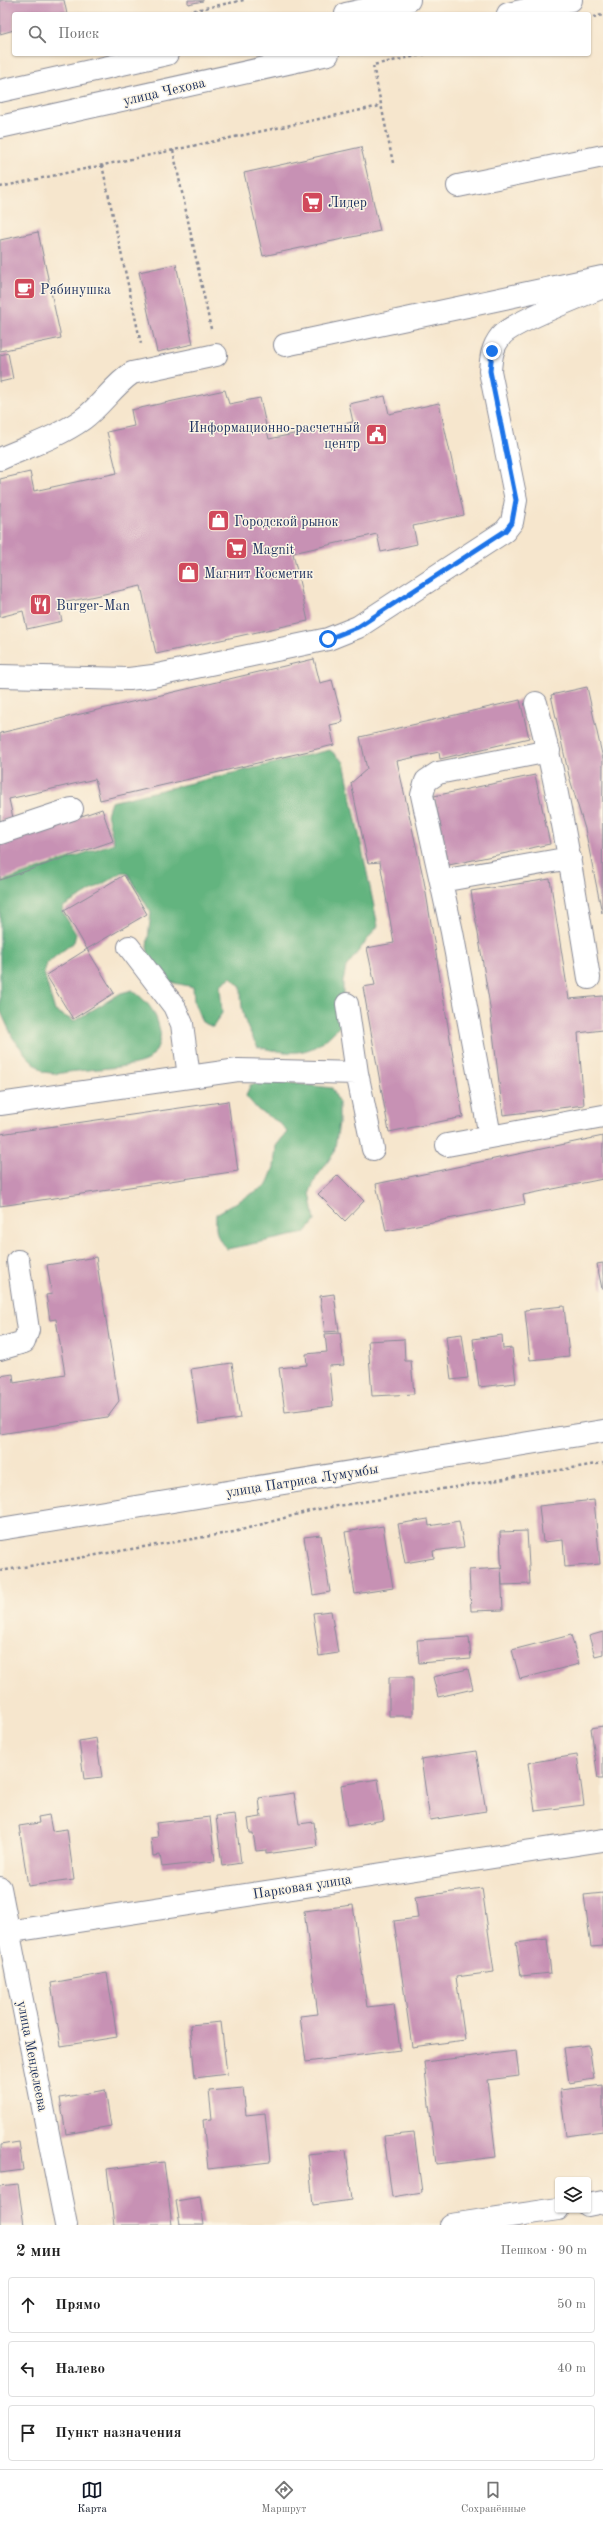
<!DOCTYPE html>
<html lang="ru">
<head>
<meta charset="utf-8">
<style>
  body { margin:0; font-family:"Old Standard TT",serif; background:#f2f2f2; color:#222 }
  .controls { position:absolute; right:12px; bottom:12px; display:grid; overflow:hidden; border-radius:4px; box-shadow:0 1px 3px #0004 }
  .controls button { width:36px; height:36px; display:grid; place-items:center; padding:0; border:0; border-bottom:1px solid #e0e0e0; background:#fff; color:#222; font:20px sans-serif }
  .stop { position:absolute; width:12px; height:12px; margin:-9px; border:3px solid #1a73e8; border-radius:50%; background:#fff }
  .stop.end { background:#1a73e8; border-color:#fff; box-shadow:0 1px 4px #0008 }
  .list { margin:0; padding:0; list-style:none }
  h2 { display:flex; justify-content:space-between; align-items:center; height:52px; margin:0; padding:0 16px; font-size:17px }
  h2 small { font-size:13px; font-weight:400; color:#767676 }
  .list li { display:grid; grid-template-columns:26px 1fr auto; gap:12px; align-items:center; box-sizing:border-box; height:56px; margin:0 8px 8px; padding:0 8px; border:1px solid #e0e0e0; border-radius:4px }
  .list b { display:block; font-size:15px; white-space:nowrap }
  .list em { font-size:13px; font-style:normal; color:#767676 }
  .icon { flex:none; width:22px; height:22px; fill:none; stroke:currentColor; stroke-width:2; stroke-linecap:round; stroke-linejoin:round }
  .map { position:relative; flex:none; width:603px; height:2225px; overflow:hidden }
  .search { position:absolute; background:#fff; box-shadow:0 1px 3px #0004; left:12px; right:12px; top:12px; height:44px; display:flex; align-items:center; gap:10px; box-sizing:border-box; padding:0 14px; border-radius:4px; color:#767676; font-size:15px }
  .sheet { height:244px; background:#fff }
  nav { display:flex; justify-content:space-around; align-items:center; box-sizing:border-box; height:56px; border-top:1px solid #e0e0e0; background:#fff; font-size:11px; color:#767676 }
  nav a { display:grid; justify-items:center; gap:2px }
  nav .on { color:#111827 }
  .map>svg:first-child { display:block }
</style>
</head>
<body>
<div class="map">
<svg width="603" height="2225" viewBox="0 0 603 2225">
  <rect width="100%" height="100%" fill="#fcf5e5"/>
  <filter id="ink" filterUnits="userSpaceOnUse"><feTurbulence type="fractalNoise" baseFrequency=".025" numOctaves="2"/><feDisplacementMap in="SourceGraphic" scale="8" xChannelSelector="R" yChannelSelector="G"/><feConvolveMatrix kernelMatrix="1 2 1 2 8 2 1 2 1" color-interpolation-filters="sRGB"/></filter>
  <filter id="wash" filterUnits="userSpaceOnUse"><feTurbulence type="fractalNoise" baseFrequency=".012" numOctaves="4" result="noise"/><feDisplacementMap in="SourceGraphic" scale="16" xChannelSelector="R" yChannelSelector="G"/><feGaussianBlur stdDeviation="0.9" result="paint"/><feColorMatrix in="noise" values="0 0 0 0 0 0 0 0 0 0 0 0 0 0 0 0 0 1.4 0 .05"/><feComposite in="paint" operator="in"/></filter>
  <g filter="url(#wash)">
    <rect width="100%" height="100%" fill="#f6e6cd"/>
    <path fill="#63b47f" stroke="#3f726e" d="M330 750 344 762 378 926 346 967 343 981V1022C315 1055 298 1057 258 1047 244 1024 241 1013 241 987L231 977 220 985 222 1013 213 1027 202 1022 194 1002 193 987 170 982 157 970 149 957 147 947 151 913 128 874 123 872 63 907 62 911 76 934 74 942 47 963 44 973 55 1011 74 1021 121 993 132 990C148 1002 156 1011 160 1031 162 1039 156 1053 150 1058 139 1069 76 1069 57 1074L44 1072 27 1056 13 1038 0 1010V882L114 843 107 814 111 802Z
      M265 1080 332 1088 339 1103V1123L334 1153 316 1178 310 1192 315 1221 305 1233 227 1249C216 1239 215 1229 216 1214L267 1185 274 1167 276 1146 287 1132 280 1123 258 1110 246 1096 250 1085Z"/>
    <g id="blocks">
      <path fill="#c791b4" d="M0 0H64L67 14H14V30L0 34Z
        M188 0H203V1L188 4Z
        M361 147 380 231 263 256 244 173Z
        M38 232 61 338 0 351V240Z
        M176 264 193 344 157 352 139 272Z
        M8 353 13 379 0 382V355Z
        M225 390 229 404 260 398 269 439 353 422 349 404 385 396 389 414 439 403 464 515 413 526 417 544 381 552 377 534 293 553 308 621 156 654 141 586 58 604 62 621 27 629 23 611 0 617V479L30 472 34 491 117 473 107 432 134 426 131 410Z
        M314 659 320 683 332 680 343 722 330 725 334 745 100 800 95 779 9 799 13 818 0 821V733Z
        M587 687 603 759 602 913 585 829 569 776 551 695Z
        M520 700 529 738 440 759 439 752 397 761 424 881 463 1117 389 1132 363 987 375 985 367 948 394 943 380 862 368 863 351 783 367 769 360 737Z
        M535 775 550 844 449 865 434 796Z
        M102 809 113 841 0 880V844Z
        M124 875 147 914 87 949 64 910Z
        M550 879 569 999 603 996V1030L578 1033 584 1105 503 1115 489 1000 471 891Z
        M87 949 114 993 73 1019 46 975Z
        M228 1101 238 1171 0 1206V1134Z
        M603 1136V1179L523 1195 525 1204 386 1231 376 1184Z
        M338 1175 364 1201 345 1221 318 1194Z
        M96 1257 119 1401 107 1417 0 1434V1376L13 1374 14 1383 65 1374 56 1319 50 1320 46 1295 52 1294 47 1265Z
        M603 1263V1289H602L597 1264Z
        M334 1294 339 1331 325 1332 320 1296Z
        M564 1306 569 1356 530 1360 525 1310Z
        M340 1333 344 1365 329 1366 333 1406 285 1412 279 1368 307 1365 306 1354 327 1352 325 1334Z
        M462 1334 468 1378 451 1380 446 1336Z
        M502 1335 503 1349 512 1348 516 1383 479 1387 473 1339Z
        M404 1339 405 1361H411L414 1394 372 1396 368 1341Z
        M232 1363 240 1418 199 1424 191 1369Z
        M594 1500 600 1564 565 1567 563 1540 543 1542 539 1506Z
        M428 1519 429 1526 459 1521 464 1547 433 1551 434 1558 405 1563 398 1524Z
        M383 1526 393 1588 355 1594 345 1532Z
        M527 1531 530 1584 502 1585 500 1532Z
        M321 1535 330 1592 313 1595 304 1537Z
        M501 1568 503 1610 471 1611 469 1570Z
        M331 1611 338 1653 319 1656 313 1613Z
        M603 1632V1654L595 1656 589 1636Z
        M571 1635 579 1664 520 1679 512 1650Z
        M469 1637 471 1659 419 1663 417 1640Z
        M468 1669 473 1689 438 1697 433 1677Z
        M389 1677H413V1716H389Z
        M603 1726V1779H598L591 1728Z
        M96 1738 102 1777 84 1779 79 1741Z
        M476 1751 486 1811 430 1820 421 1759Z
        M577 1755 584 1805 535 1811 528 1763Z
        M378 1779 384 1820 347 1826 341 1785Z
        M294 1793 299 1824 314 1822 317 1847 266 1854V1850L256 1851 253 1833H250L248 1819 261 1817 259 1798Z
        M235 1814 241 1863 222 1866 216 1816Z
        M49 1815 52 1831 67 1829 74 1880 28 1886 19 1826 39 1823 38 1817Z
        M210 1817 215 1861 162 1867 160 1855 153 1856 151 1838 158 1837 156 1823Z
        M482 1888 494 1972 456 1977 465 2040 412 2047 394 1921 418 1918 415 1897Z
        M603 1893V1946L591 1947 584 1895Z
        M353 1905 367 2007 394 2004 400 2050 306 2062 300 2016 318 2014 304 1911Z
        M547 1939 551 1973 521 1976 516 1943Z
        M107 1973 117 2037 61 2046 51 1983Z
        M221 2022 227 2074 195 2078 190 2025Z
        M589 2045 594 2079 569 2083 564 2048Z
        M516 2051 519 2076 487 2080 496 2157 436 2164 424 2062Z
        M603 2085V2131L566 2136 560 2090Z
        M243 2088 246 2115 265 2113 270 2162 208 2169 203 2120 212 2119 209 2091Z
        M105 2090 111 2126 66 2134 60 2098Z
        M414 2133 422 2192 392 2197 384 2136Z
        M19 2142 23 2170 0 2173V2145Z
        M346 2150 352 2200 313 2205 308 2154Z
        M164 2162 172 2225H114L107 2169Z
        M18 2184 24 2225H0V2186Z
        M200 2197 204 2225H180L176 2201Z"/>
    </g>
  </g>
  <g filter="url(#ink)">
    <use href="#blocks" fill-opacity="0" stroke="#888a96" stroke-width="1"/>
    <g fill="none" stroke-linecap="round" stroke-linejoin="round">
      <defs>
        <path id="minor" d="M458 186 603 156
          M285 345 602 277
          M0 459C27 447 58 437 83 419 101 406 113 386 132 373L216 355
          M0 676 129 679 153 676 328 639 358 627 505 531 512 522 516 500 490 371C491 358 492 347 501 336 511 323 584 295 603 287
          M536 703C560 794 574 886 589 978
          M0 833 72 809
          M441 881 570 858
          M129 947 174 1006 182 1024 189 1077
          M357 1073 373 1149
          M0 1104 238 1070 357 1073 347 1004
          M490 1136 452 932 422 795 426 781 438 773 549 751
          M447 1145 603 1116
          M0 1349 24 1342 28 1330 18 1261
          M0 1529 603 1431
          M0 1888 66 2225
          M0 1933 603 1840
          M588 2205 603 2202
          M451 2225 558 2209"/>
        <path id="major" d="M346 14 409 0
          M508 14 571 0
          M0 91 167 54
          M0 127 328 54"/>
      </defs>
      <use href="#minor" stroke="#888a96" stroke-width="24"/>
      <use href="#major" stroke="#888a96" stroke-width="24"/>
      <path stroke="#888a96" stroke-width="2.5" stroke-dasharray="3 3" stroke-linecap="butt" d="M176 14 244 0
        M593 17 603 15
        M173 150 211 329
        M393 163 373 65 426 54
        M102 165 141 344
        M0 187 380 106
        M0 1571 234 1532 313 1510 603 1463"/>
      <use href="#minor" stroke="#fff" stroke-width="22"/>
      <use href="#major" stroke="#fff" stroke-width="22"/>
    </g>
  </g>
  <g fill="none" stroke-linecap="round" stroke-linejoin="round" filter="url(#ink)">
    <path stroke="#1a73e8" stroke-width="5" d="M328 639 358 627 505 531 512 522 516 500 490 371 492 351"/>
  </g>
  <defs>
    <symbol id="supermarket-square" viewBox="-11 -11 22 22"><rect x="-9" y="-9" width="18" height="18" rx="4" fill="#d1495b" stroke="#fcf5e5"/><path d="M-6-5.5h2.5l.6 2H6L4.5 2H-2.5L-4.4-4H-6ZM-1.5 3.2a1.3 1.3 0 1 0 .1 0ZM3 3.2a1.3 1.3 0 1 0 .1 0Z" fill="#fff"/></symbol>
    <symbol id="cafe-square" viewBox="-11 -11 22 22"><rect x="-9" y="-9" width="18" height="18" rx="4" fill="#d1495b" stroke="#fcf5e5"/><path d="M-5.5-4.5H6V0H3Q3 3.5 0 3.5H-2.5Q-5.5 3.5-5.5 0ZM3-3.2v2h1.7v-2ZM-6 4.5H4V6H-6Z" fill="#fff"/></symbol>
    <symbol id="civic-square" viewBox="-11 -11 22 22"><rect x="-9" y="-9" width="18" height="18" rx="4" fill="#d1495b" stroke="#fcf5e5"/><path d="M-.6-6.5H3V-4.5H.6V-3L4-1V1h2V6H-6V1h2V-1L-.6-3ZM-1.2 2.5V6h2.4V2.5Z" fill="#fff"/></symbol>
    <symbol id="shop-square" viewBox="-11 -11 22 22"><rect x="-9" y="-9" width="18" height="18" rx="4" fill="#d1495b" stroke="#fcf5e5"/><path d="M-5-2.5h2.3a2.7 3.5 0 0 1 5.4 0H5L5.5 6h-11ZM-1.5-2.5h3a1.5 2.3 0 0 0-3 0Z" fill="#fff"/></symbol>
    <symbol id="restaurant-square" viewBox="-11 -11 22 22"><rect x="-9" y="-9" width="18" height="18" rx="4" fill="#d1495b" stroke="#fcf5e5"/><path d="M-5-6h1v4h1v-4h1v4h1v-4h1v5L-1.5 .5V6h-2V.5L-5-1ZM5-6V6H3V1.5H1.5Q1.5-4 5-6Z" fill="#fff"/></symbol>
  </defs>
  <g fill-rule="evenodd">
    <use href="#supermarket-square" x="300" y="190" width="25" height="25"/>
    <use href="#cafe-square" x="12" y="276" width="25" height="25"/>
    <use href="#civic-square" x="364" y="422" width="25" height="25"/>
    <use href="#shop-square" x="206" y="508" width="25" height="25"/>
    <use href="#supermarket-square" x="224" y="536" width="25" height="25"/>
    <use href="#shop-square" x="176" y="560" width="25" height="25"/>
    <use href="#restaurant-square" x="28" y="592" width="25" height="25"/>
  </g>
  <g text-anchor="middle" stroke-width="3" stroke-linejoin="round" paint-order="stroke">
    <g font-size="14" fill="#1b2f5e" stroke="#fcf5e5">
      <text transform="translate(164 91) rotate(-13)" y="5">улица Чехова</text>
      <text transform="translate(302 1480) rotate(-9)" y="5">улица Патриса Лумумбы</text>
      <text transform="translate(302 1886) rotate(-9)" y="5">Парковая улица</text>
      <text transform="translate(33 2056) rotate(79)" y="5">улица Менделеева</text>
    </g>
    <g font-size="14" fill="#1b2f5e" stroke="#fcf5e5" text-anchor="start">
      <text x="328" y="207">Лидер</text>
      <text x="40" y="294">Рябинушка</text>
      <text x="360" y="432" text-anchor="end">Информационно-расчетный<tspan x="360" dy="16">центр</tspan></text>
      <text x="234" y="526">Городской рынок</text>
      <text x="252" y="554">Magnit</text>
      <text x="204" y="578">Магнит Косметик</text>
      <text x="56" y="610">Burger-Man</text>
    </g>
  </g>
</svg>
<div class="controls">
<button><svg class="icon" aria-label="layers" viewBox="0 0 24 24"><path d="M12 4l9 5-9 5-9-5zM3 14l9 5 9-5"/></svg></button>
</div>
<div class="stop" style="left:328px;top:639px"></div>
<div class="stop end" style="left:492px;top:351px"></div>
<div class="search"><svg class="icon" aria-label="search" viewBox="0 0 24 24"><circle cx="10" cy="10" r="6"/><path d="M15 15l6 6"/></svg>Поиск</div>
</div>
<section class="sheet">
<h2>2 мин<small>Пешком · 90 m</small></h2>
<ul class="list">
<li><svg class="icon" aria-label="ahead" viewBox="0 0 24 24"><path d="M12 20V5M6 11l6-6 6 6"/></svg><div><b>Прямо</b></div><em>50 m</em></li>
<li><svg class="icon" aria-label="left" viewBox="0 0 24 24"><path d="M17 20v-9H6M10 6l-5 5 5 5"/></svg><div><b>Налево</b></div><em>40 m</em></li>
<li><svg class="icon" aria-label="arrive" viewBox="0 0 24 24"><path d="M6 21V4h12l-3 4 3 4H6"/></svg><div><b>Пункт назначения</b></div></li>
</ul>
</section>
<nav>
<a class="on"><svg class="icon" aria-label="map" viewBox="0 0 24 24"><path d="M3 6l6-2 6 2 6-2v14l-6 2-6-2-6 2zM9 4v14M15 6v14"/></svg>Карта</a>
<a><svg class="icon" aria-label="directions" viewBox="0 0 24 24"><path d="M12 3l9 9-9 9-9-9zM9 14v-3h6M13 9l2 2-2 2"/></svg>Маршрут</a>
<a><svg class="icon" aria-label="saved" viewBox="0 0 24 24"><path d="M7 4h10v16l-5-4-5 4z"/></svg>Сохранённые</a>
</nav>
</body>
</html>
